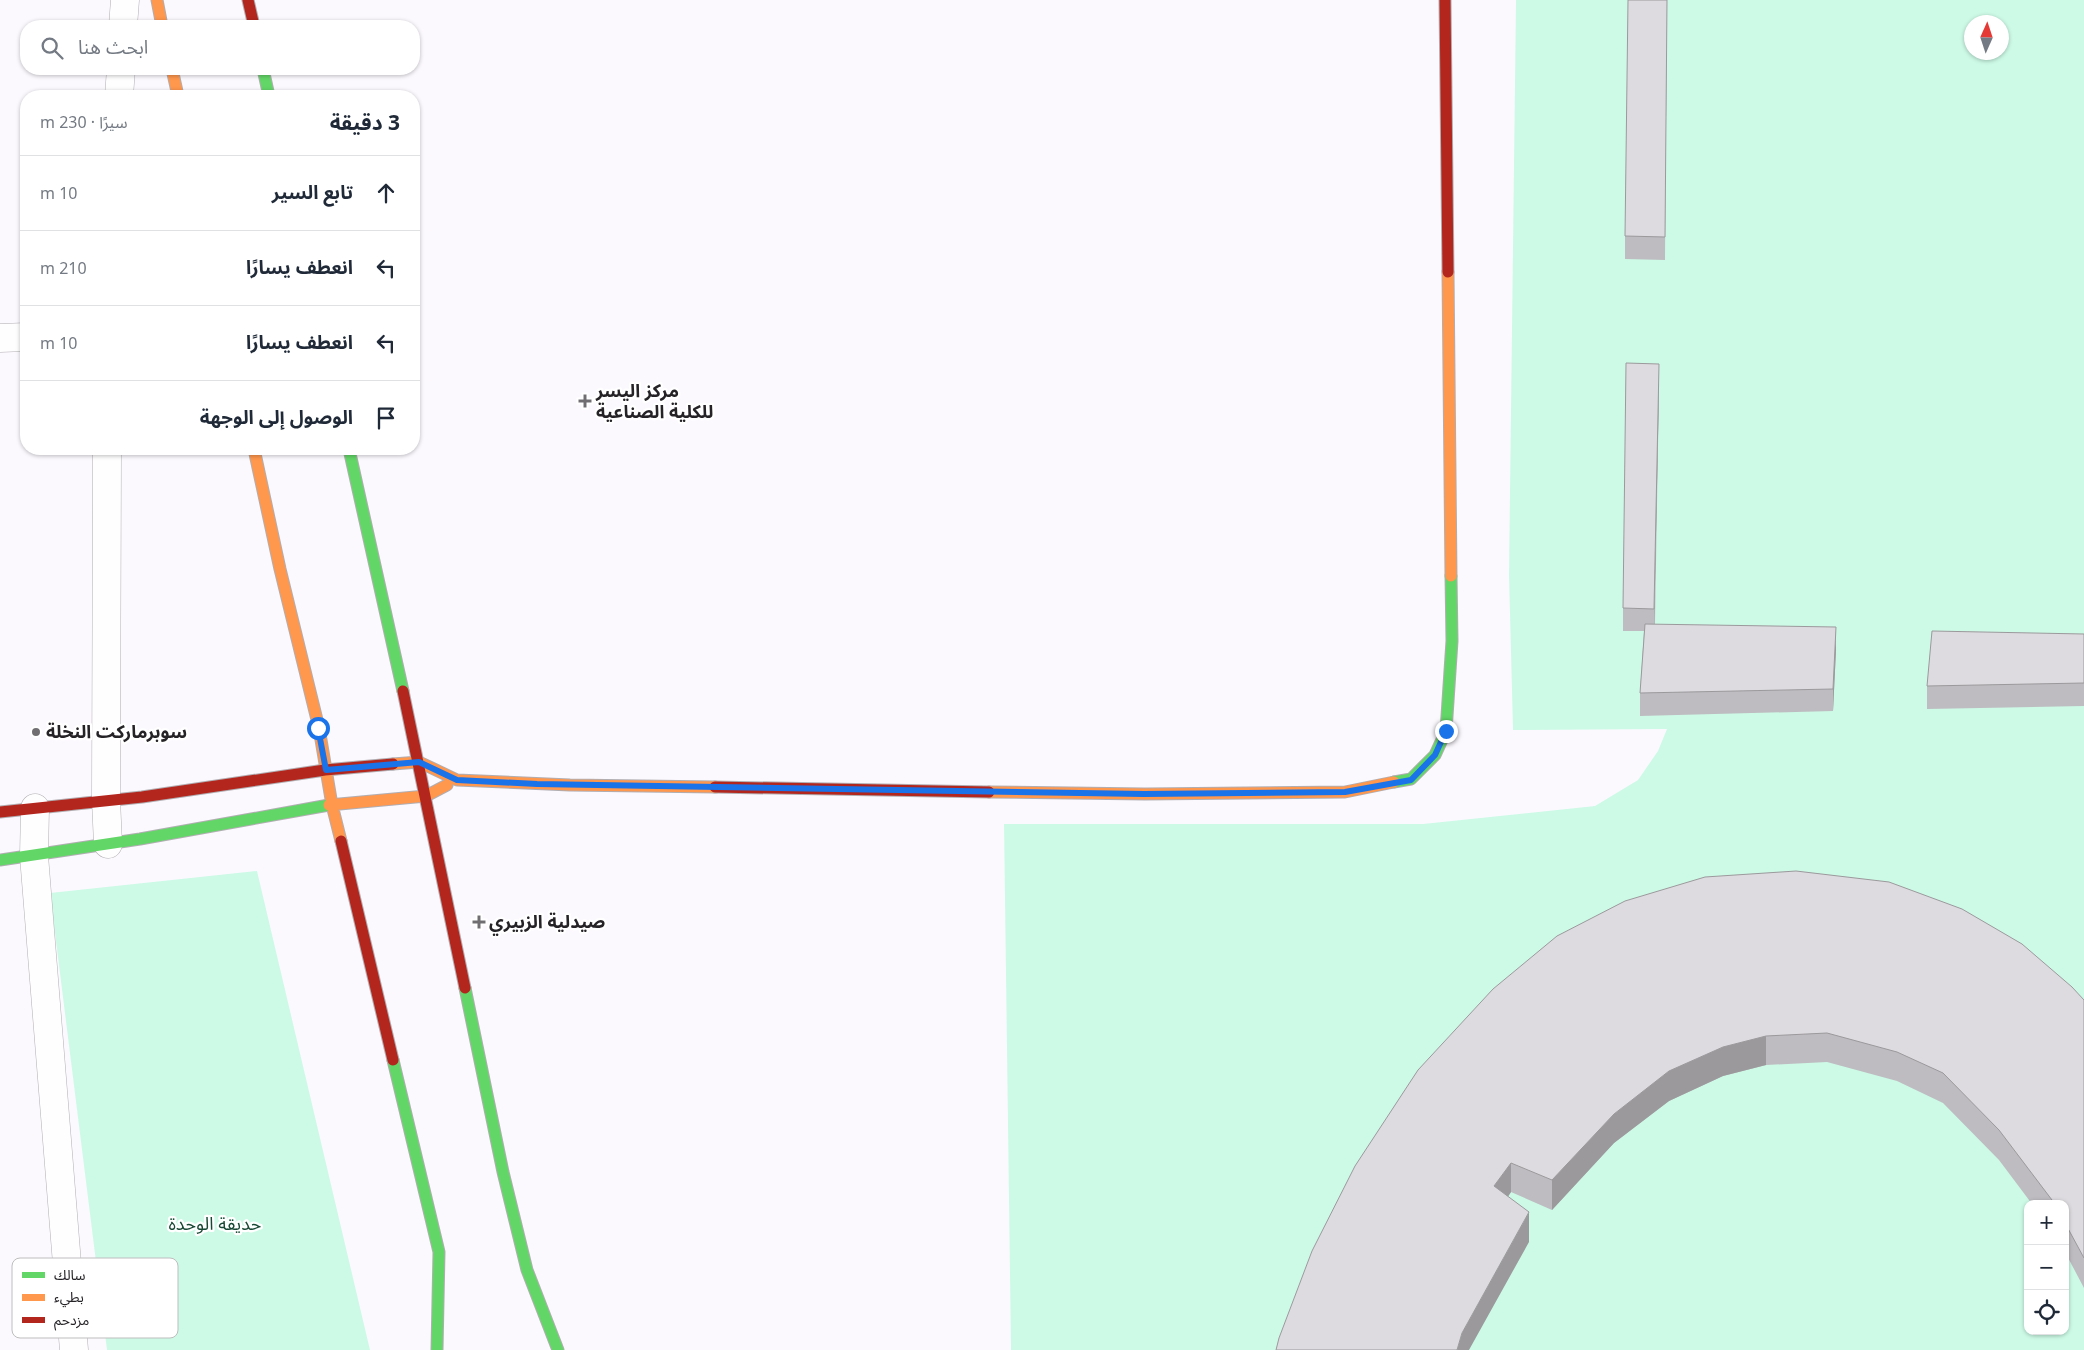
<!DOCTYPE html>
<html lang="ar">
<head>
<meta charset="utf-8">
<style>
  body { margin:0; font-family:"Noto Sans","Noto Sans Arabic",sans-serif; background:#f2f2f3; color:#1f2937; direction:rtl }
  .controls { position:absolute; right:15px; bottom:15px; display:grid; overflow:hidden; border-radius:10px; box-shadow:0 1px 4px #0004 }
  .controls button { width:45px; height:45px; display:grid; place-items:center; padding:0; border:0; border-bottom:1px solid #e0e1e3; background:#fff; color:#1f2937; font:25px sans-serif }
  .compass { position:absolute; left:1964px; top:15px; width:45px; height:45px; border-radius:50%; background:#fff; box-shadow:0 1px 4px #0004; rotate:3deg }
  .stop { position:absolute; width:15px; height:15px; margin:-11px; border:4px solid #1a73e8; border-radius:50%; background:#fff }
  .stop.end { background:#1a73e8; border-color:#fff; box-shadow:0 1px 5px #0008 }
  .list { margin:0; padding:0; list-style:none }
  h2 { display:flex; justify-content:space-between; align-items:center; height:65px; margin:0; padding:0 20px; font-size:21px }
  h2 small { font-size:16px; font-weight:400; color:#747a83 }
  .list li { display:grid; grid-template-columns:32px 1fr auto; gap:15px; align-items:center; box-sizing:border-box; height:75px; padding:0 20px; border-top:1px solid #e0e1e3 }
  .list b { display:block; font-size:19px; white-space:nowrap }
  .list em { font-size:16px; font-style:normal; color:#747a83 }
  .icon { flex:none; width:28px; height:28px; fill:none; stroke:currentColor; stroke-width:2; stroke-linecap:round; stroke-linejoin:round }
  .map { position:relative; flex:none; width:2084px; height:1350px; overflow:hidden; direction:ltr }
  .search { position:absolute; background:#fff; box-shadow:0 1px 4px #0004; left:20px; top:20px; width:400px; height:55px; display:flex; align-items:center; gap:12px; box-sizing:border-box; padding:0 18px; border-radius:20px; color:#747a83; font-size:19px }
  .panel { position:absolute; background:#fff; box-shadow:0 1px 4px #0004; left:20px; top:90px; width:400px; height:365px; border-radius:20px; direction:rtl }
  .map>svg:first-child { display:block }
</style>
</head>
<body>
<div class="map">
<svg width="2084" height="1350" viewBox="0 0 2084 1350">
  <rect width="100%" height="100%" fill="#fcf9fe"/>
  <path fill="#cdfae7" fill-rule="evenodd" d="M1516 0H2084V1350H1011L1004 824H1423L1595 806 1638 780 1658 751 1667 729 1513 730 1509 575ZM1972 22H2002V52H1972ZM2028 1204H2065V1331H2028Z
    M257 871 370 1350H107L50 893Z"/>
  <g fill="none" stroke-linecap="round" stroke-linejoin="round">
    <defs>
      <path id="street" d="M123 26 125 0
        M119 96 121 69
        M0 338 26 337
        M107 449 106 800 108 844
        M35 808 34 856 74 1350"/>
      <path id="fast" d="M263 69 269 96
        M349 449 403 691
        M1394 782 1411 779 1435 755 1446 731 1452 641 1451 576
        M0 860 140 839 329 805
        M465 988 503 1172 527 1270 558 1350
        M393 1060 439 1252 437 1350"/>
      <path id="slow" d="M157 0 162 26
        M172 69 178 96
        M1448 272 1451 576
        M254 449 280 569 319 728 332 805 341 841
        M393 764 419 762 457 780 570 785 715 787
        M989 792 1145 794 1345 792 1394 782
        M329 805 426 796 447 785"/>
      <path id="jam" d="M248 0 254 26
        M1445 0 1448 272
        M403 691 465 988
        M715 787 989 792
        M0 812 142 797 325 770 393 764
        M341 841 393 1060"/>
    </defs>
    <use href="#street" stroke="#b1aeb2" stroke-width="29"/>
    <use href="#fast" stroke="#b1aeb2" stroke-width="13"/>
    <use href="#slow" stroke="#b1aeb2" stroke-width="13"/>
    <use href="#jam" stroke="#b1aeb2" stroke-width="13"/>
    <use href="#street" stroke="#fffeff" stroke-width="28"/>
    <use href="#fast" stroke="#63d668" stroke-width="11"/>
    <use href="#slow" stroke="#ff974d" stroke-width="11"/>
    <use href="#jam" stroke="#b3261e" stroke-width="11"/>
  </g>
  <path fill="#bebcc0" d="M1667 0 1665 260 1625 259V236Z
    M1659 387 1655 624 1836 650 1833 711 1640 716V693L1644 631H1623V608Z
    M2084 634V706L1927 709V686Z
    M2084 1000V1288L2065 1252V1204H2032L1999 1160 1943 1103 1897 1081 1827 1062 1766 1065 1723 1076 1669 1101 1614 1143 1552 1210 1511 1192 1508 1197 1529 1242 1418 1070Z"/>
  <path fill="#9b999c" d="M1659 364V387L1654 631V609Z
    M1836 627V650L1833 711V689Z
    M1766 1036V1065L1723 1076 1669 1101 1614 1143 1552 1210V1180L1614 1114 1669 1071 1723 1047Z
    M1511 1163V1192L1494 1216V1186Z
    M1529 1212V1242L1469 1350H1457L1462 1333Z"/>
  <path fill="#dddbdf" stroke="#9b999c" d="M1628 0H1667L1665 237 1625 236Z
    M1626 363 1659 364 1654 609 1623 608Z
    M1645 624 1836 627 1833 689 1640 693Z
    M1932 631 2084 634V683L1927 686Z
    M1796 871 1889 882 1962 909 2022 944 2072 987 2084 1000V1258L2065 1223V1204H2055L1999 1130 1943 1073 1897 1052 1827 1033 1766 1036 1723 1047 1669 1071 1614 1114 1552 1180 1511 1163 1494 1186 1529 1212 1462 1333 1457 1350H1276L1279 1338 1312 1251 1355 1166 1418 1070 1493 989 1557 936 1625 901 1705 877Z"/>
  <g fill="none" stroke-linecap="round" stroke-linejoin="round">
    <path stroke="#1a73e8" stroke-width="6" d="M318 728 326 770 419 762 457 780 537 784 1144 794 1345 792 1411 780 1435 755 1446 731"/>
  </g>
  <g fill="#716e72" stroke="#fff" stroke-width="2">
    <path d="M582.5 393.5h5v5h5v5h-5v5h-5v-5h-5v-5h5z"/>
    <circle cx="36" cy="732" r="5"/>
    <path d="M476.5 914.5h5v5h5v5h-5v5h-5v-5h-5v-5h5z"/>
  </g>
  <g text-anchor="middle" stroke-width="4.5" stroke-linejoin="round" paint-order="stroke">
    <g font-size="18" font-weight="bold" fill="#262327" stroke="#fff" text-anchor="start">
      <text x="596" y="397">مركز اليسر<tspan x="596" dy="21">للكلية الصناعية</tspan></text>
      <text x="46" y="738">سوبرماركت النخلة</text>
      <text x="489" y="928">صيدلية الزبيري</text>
    </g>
    <g font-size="18" fill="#184835" stroke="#fff">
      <text x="215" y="1230">حديقة الوحدة</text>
    </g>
  </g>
  <rect x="12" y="1258" width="166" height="80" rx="8" fill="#fff" stroke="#bebdbe" stroke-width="1"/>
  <rect x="22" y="1272" width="23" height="6" fill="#63d668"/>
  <rect x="22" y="1294" width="23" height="7" fill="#ff974d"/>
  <rect x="22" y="1317" width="23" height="6" fill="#b3261e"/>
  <g font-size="14" fill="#262327">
    <text x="54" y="1280">سالك</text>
    <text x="54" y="1302">بطيء</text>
    <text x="54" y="1325">مزدحم</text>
  </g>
</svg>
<div class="controls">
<button>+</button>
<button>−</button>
<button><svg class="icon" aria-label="locate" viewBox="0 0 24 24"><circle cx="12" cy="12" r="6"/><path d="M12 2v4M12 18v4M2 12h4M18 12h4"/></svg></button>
</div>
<svg class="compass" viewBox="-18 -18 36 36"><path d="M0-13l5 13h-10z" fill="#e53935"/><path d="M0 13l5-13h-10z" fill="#747a83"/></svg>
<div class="stop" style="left:318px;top:728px"></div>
<div class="stop end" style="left:1446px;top:731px"></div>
<div class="search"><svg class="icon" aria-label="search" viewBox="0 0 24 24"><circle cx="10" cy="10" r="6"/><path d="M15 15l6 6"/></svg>ابحث هنا</div>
<section class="panel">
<h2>3 دقيقة<small>سيرًا · 230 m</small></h2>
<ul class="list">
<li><svg class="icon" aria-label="ahead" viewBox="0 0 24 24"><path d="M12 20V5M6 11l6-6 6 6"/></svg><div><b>تابع السير</b></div><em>10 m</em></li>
<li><svg class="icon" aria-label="left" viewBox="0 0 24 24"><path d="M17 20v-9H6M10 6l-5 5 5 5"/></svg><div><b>انعطف يسارًا</b></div><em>210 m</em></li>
<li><svg class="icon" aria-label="left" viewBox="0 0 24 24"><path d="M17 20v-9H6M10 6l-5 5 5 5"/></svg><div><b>انعطف يسارًا</b></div><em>10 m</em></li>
<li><svg class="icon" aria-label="arrive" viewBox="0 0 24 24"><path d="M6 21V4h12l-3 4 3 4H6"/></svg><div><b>الوصول إلى الوجهة</b></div></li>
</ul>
</section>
</div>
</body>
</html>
